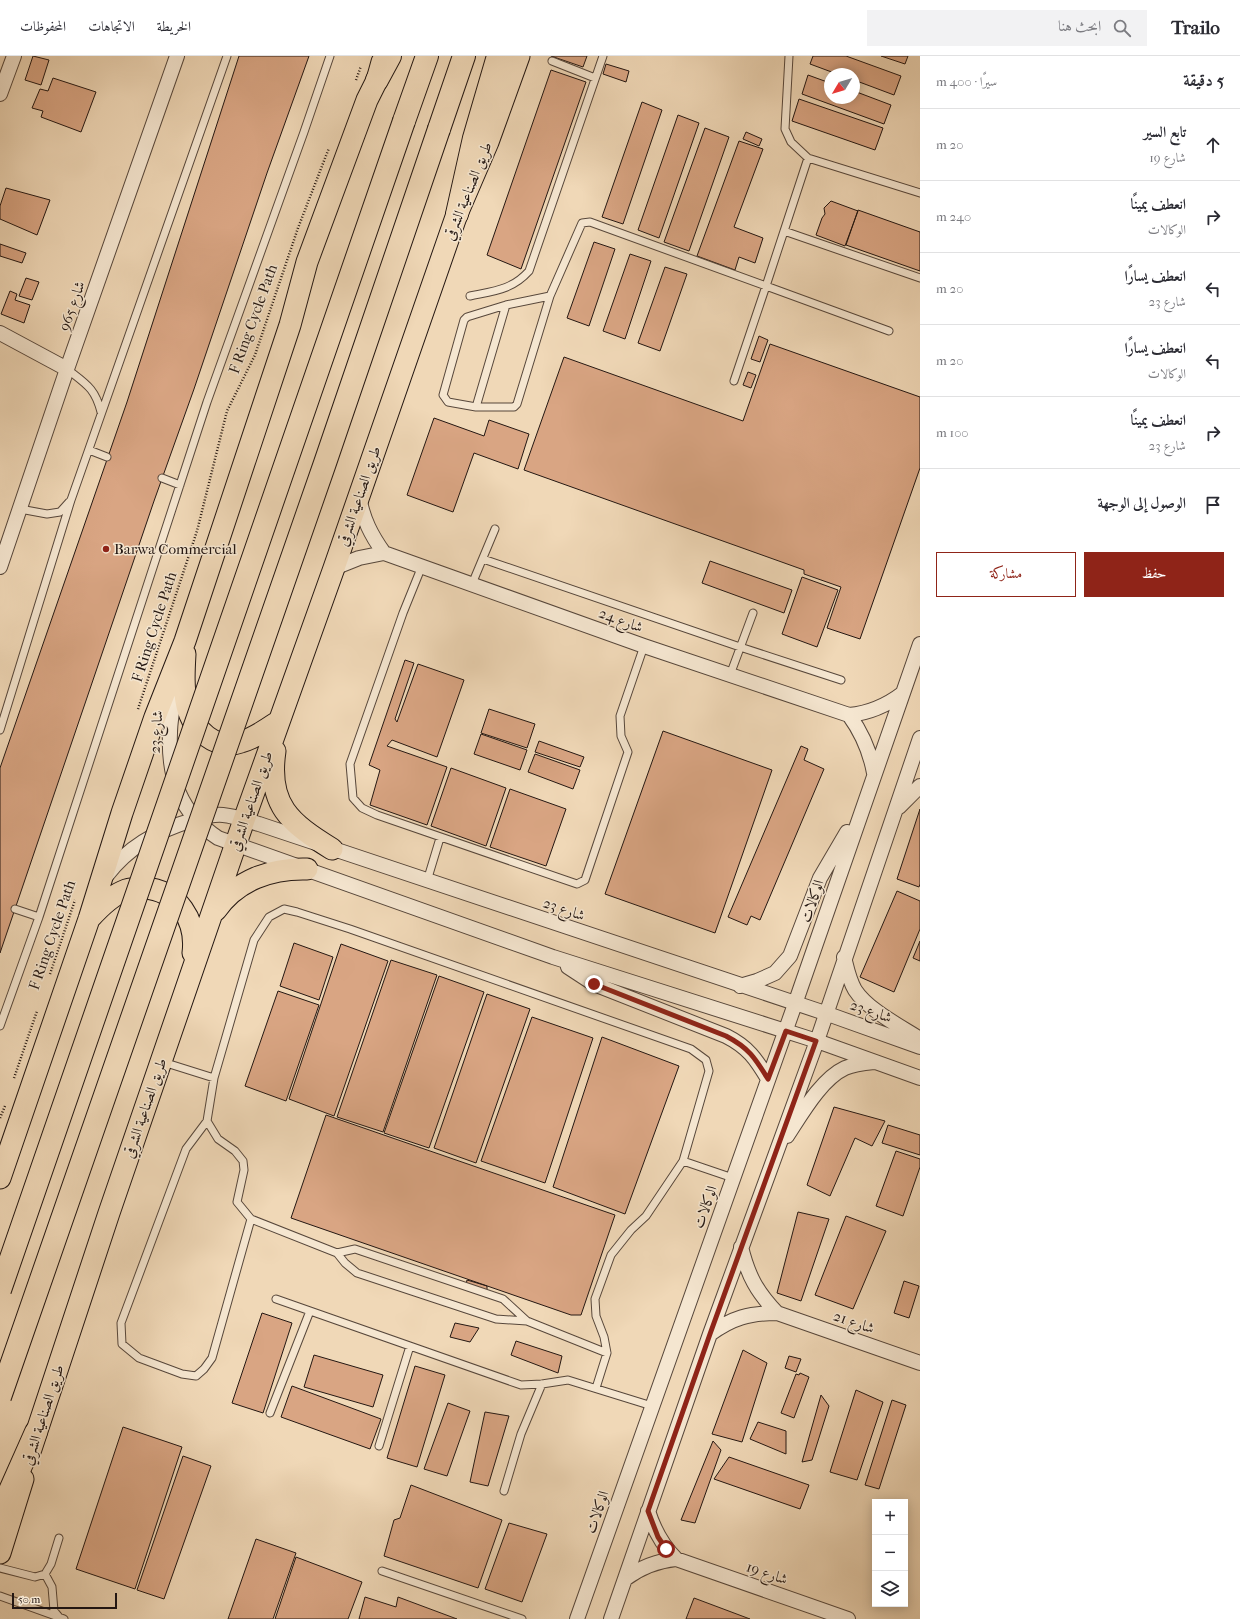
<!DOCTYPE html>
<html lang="ar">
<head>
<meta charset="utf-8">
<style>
  body { margin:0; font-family:"IM FELL French Canon",Amiri,serif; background:#f2f2f3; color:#2b2b33; direction:rtl }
  .controls { position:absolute; right:12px; bottom:12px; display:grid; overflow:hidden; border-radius:0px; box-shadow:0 2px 10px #0003 }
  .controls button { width:36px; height:36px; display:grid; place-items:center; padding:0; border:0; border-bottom:1px solid #e1e1e2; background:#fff; color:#2b2b33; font:20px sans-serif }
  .compass { position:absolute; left:824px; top:12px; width:36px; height:36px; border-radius:50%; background:#fff; box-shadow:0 2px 10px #0003; rotate:232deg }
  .scale { position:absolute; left:12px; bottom:10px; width:105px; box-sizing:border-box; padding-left:4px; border:2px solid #241712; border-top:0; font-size:11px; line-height:14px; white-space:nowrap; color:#241712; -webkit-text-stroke:3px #f5e6d0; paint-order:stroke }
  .stop { position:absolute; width:12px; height:12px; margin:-9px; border:3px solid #8f2418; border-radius:50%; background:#fff }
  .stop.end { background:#8f2418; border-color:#fff; box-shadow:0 1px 4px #0008 }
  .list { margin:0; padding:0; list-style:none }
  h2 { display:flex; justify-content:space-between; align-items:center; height:52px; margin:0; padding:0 16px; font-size:17px }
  h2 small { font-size:13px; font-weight:400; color:#7c7c81 }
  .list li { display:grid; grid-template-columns:26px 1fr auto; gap:12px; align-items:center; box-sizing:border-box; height:72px; padding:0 16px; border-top:1px solid #e1e1e2 }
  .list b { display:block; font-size:15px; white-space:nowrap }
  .list p { margin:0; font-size:13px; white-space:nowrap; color:#7c7c81 }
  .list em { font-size:13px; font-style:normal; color:#7c7c81 }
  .actions { display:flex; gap:8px; padding:12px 16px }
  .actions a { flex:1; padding:9px 0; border:1px solid #8f2418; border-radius:0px; text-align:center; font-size:14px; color:#8f2418 }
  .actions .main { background:#8f2418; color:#fff }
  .icon { flex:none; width:22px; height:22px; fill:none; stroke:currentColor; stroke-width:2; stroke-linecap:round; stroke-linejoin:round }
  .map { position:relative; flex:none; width:920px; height:1563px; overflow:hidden; direction:ltr }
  header { display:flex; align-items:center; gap:24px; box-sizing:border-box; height:56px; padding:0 20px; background:#fff; border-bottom:1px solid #e1e1e2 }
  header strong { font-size:19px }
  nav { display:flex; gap:22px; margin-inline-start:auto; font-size:14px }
  .search { width:280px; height:36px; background:#f2f2f3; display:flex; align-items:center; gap:10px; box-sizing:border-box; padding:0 14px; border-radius:0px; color:#7c7c81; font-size:15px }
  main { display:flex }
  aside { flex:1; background:#fff }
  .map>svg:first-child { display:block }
</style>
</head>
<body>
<header>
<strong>Trailo</strong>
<div class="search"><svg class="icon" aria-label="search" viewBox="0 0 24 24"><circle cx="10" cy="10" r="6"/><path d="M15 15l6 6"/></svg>ابحث هنا</div>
<nav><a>الخريطة</a><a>الاتجاهات</a><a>المحفوظات</a></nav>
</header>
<main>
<aside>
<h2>5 دقيقة<small>سيرًا · 400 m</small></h2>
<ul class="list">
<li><svg class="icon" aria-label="ahead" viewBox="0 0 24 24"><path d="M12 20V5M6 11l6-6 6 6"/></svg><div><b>تابع السير</b><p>شارع 19</p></div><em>20 m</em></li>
<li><svg class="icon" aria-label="right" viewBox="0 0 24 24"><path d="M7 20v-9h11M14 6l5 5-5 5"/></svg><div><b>انعطف يمينًا</b><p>الوكالات</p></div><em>240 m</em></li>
<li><svg class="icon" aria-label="left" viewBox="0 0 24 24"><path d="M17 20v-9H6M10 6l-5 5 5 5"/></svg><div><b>انعطف يسارًا</b><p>شارع 23</p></div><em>20 m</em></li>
<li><svg class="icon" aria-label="left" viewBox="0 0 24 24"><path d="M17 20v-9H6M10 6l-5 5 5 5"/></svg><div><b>انعطف يسارًا</b><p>الوكالات</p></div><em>20 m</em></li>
<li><svg class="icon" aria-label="right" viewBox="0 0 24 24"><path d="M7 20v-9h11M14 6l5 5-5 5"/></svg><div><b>انعطف يمينًا</b><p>شارع 23</p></div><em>100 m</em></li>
<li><svg class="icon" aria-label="arrive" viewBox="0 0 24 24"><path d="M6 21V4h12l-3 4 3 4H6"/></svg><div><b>الوصول إلى الوجهة</b></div></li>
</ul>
<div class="actions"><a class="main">حفظ</a><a>مشاركة</a></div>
</aside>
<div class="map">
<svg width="920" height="1563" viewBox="0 0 920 1563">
  <rect width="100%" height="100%" fill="#f0d8b7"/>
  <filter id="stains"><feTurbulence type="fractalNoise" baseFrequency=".005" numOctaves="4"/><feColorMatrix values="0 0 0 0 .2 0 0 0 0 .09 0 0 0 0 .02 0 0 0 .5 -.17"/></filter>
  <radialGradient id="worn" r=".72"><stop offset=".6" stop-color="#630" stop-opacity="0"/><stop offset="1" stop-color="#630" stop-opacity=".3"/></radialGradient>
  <path fill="#d9a583" stroke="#241712" d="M33 0 49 4 41 29 25 24Z
    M239 0H309L267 117 194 333 154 445 0 897V712L127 346Z
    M551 0H587L583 11Z
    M813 0H846L901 20 894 39 854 24V18H837L810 8Z
    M881 0H908L905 8Z
    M606 8 629 15 626 26 603 18Z
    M551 14 586 26 521 213 487 199Z
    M808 19 830 27V42H854V35L891 49 884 68 802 38Z
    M53 22 96 36 81 76 41 61 43 55 32 52 40 33 48 35Z
    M799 43 883 72 875 94 792 65Z
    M642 46 662 54 623 168 602 161Z
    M678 59 699 67 659 182 638 174Z
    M705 72 729 81 689 195 664 186Z
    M746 76 762 83 759 90 743 83Z
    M739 85 763 93 734 171 763 182 755 207 739 201 735 214 697 200Z
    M6 132 50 144 37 179 0 163V150Z
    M831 145 858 155 845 190 816 179 822 162 825 158 824 152Z
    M858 154 920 176V215L846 189Z
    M594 186 615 193 589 270 567 262Z
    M0 188 26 197 22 207 0 200Z
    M630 198 651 205 625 283 603 275Z
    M665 211 687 218 660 295 638 287Z
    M26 222 39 226 32 244 19 240Z
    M10 235 17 238 15 244 30 249 24 267 1 258Z
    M759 280 768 284 760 306 751 303Z
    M770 288 920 341V412L860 583 827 572 841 531 804 518V514L524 414 564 301 743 365Z
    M748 316 756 319 751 332 743 329Z
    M434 362 484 380 489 364 529 378 518 413 474 397 453 456 407 439Z
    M710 505 792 534 784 557 702 527Z
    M802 521 838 534 817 591 782 578Z
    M405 604 414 607 395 663 397 666 418 608 464 624 437 701 392 684 387 690 447 711 427 769 370 749 380 714 369 709Z
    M489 653 535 668 527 692 481 677Z
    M663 675 772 714 715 877 605 838Z
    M481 678 527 694 520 714 474 698Z
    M539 685 584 701 580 711 535 696Z
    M801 690 808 693 804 704 824 713 760 864 751 860 747 869 728 861Z
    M535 698 580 714 573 733 528 716Z
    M451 712 506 732 486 790 431 770Z
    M510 733 566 753 546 810 490 791Z
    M920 753V828L919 831 897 823Z
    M897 835 920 845V873L894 936 860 921Z
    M920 885V905L913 902Z
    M294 887 333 901 319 944 280 930Z
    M341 888 388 905 334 1060 289 1043Z
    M391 904 437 919 383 1076 337 1061Z
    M439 920 484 936 429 1092 384 1077Z
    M278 935 319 949 286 1045 245 1030Z
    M487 938 530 953 476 1107 434 1092Z
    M532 961 593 982 545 1127 481 1105Z
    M602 981 679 1010 625 1158 553 1131Z
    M834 1051 885 1065 872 1090 855 1082 830 1140 807 1129Z
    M326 1059 615 1159 581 1259H571L291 1162Z
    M888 1069 920 1079V1099L882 1087Z
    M896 1095 920 1103V1111L903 1160 876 1150Z
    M798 1156 829 1163 801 1245 777 1237Z
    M846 1160 886 1175 853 1253 815 1239Z
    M467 1224 487 1230V1235L466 1229Z
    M904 1225 919 1230 909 1262 894 1257Z
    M262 1257 292 1267 263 1357 232 1347Z
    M455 1267 479 1272 470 1286 450 1281Z
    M516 1285 562 1300 558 1317 511 1299Z
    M743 1294 767 1307 742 1386 712 1378Z
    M314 1299 383 1319 373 1351 304 1331Z
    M789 1300 801 1303 796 1316 785 1312Z
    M415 1310 445 1319 417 1411 387 1402Z
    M800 1317 809 1321 794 1362 781 1357 796 1318 799 1319Z
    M292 1330 381 1363 370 1393 281 1361Z
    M856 1334 883 1346 857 1424 830 1416Z
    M821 1339 829 1350 812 1404 802 1406Z
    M892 1344 906 1349 879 1433 865 1429Z
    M448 1347 470 1355 447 1420 424 1413Z
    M485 1356 509 1360 488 1430 470 1426Z
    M758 1366 786 1375V1398L750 1383Z
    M123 1371 182 1391 135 1533 76 1513Z
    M713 1385 721 1394 695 1467 681 1464Z
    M183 1400 211 1410 164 1543 137 1534Z
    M729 1401 809 1429 800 1453 714 1423Z
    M411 1429 502 1464 478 1532 384 1500 394 1464 400 1462Z
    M509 1467 547 1478 522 1546 485 1533Z
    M256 1483 296 1497 273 1563H228Z
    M296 1501 362 1526 348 1563H275Z
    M365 1541 396 1551 398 1541 457 1563H359Z
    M694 1542 750 1563H686Z"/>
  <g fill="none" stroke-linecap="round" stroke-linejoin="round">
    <defs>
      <path id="service" d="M789 0 785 73 791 86 808 102 920 137
        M552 5 595 22
        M784 175 920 222
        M470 240C494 235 512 234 529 215L603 0
        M506 249 476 351 448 346 443 339 464 264 467 261 506 249 550 240 582 167 590 166 766 230 808 102
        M67 313C86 328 95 332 101 356
        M734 325 766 230 889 275
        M476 351H514L517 348 550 240
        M89 394 107 401
        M162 422 180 429
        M20 453 47 458 60 456 69 446
        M483 503 740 591 841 624
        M422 510 403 557 350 708 353 742 362 752 377 759 577 828 585 824 628 696 621 680 620 660 644 590
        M472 528 495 473
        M730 619 753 557
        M0 674 71 444 227 0
        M427 825 440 782
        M15 853 39 861
        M0 970 39 861 207 346 304 76 330 0
        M163 1006 214 1022 254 884 269 861 284 853 297 856 350 873 691 993 706 1004 709 1015 683 1105 646 1160 631 1174 611 1199 595 1243 596 1260 604 1281 607 1297 596 1332
        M214 1022 207 1065 218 1083 235 1095 243 1105 244 1114 237 1146 251 1163 337 1197 355 1193 503 1243 527 1265 607 1297
        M207 1065 186 1093 121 1267 122 1288 139 1302 182 1318 196 1320 204 1313 212 1302 251 1163
        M683 1105 733 1122
        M337 1197 345 1207 357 1217 496 1263 527 1265
        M276 1243 521 1329 542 1328 568 1324 652 1350
        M270 1357 310 1255
        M379 1390 410 1290
        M504 1435 521 1378 542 1328
        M0 1512 35 1521 45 1518 51 1508 59 1482
        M382 1515 522 1563
        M45 1518 52 1531 54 1555 59 1561
        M0 1540 64 1563"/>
      <path id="minor" d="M0 38 14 0
        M0 277 67 313
        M359 441C363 463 371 479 384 497
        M0 511 67 313 177 0
        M334 512 359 502 384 497 644 590 849 659C870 657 886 650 903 637
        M178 625C175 642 170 660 170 677 168 722 180 757 218 782L553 901 817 985 920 1022
        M849 659C862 677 870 695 874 717
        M899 751 920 730
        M107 819C129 790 158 774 193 764 203 761 212 758 223 759 235 760 247 765 259 768L825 957 920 991
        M844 901C847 913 849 924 855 934 868 954 900 970 920 983
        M568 911 594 928 726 980C748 991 756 1003 768 1023
        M740 930 757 925 775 917 790 900 820 822 847 776
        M787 1080C801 1059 821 1023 845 1012 854 1008 865 1007 875 1006
        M741 1191C748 1220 757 1236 777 1257
        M710 1278C732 1262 749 1257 777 1257L920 1307
        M648 1455C654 1474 662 1489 676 1503
        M625 1523C641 1511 656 1505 676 1503L848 1563
        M577 1563 795 948 920 588
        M611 1563 710 1278 817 985 920 682"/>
      <path id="primary" d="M185 598C184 615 183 633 187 650 193 674 216 695 241 686 255 682 267 673 279 665
        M275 695C267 749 290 767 332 793
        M216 854C237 824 271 812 307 813
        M90 862C100 851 112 839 126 834 132 832 138 832 144 832 178 834 197 865 193 897
        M0 1122 89 863 122 757 155 661 185 585 290 269 307 206 367 44 377 24 382 6
        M31 1393 109 1157 244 764 334 512 457 158 488 86 519 0
        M0 1497 23 1423"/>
      <path id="trunk" d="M377 24 390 0
        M404 65 427 0
        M439 73 464 0
        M457 158 474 82 498 0
        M0 1457 36 1376"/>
    </defs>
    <use href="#service" stroke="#57473b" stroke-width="9"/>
    <use href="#minor" stroke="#57473b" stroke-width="16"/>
    <use href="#primary" stroke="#241712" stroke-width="23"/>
    <use href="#trunk" stroke="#241712" stroke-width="24"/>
    <path stroke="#241712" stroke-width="2.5" stroke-dasharray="1 2" stroke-linecap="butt" d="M356 24 361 10
      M138 653 197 475 227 355 255 299 298 172 329 92
      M50 918 75 844
      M14 1022 37 955
      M0 1062 5 1050"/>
    <use href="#service" stroke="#f5e6d0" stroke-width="7"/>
    <use href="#minor" stroke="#f5e6d0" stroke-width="14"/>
    <use href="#primary" stroke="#f0d8b7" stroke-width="21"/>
    <use href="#trunk" stroke="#f0d8b7" stroke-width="22"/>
    <defs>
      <path id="trunk-bridge" d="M0 1234 404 65
        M0 1341 325 407 439 73"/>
    </defs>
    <use href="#trunk-bridge" stroke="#241712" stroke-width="24" stroke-linecap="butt"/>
    <use href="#trunk-bridge" stroke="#f0d8b7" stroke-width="22"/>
  </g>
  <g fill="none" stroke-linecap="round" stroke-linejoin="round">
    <path stroke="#8f2418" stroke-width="5" d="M594 928 726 980C749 992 755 1002 768 1023L786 975 816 985 710 1278 648 1455 658 1481 666 1493"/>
  </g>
  <circle fill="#8f2418" stroke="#f5e6d0" stroke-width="1.5" cx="106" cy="493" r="4"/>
  <g text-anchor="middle" stroke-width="3" stroke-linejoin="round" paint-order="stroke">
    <g font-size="15" fill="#241712" stroke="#f5e6d0">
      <text transform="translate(468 135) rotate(-68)" y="5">طريق الصناعية الشرقي</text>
      <text transform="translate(72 250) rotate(-71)" y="5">شارع 965</text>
      <text transform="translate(253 263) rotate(-70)" y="5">F Ring Cycle Path</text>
      <text transform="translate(359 440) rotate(-71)" y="5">طريق الصناعية الشرقي</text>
      <text transform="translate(621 564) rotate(20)" y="5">شارع 24</text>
      <text transform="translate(154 571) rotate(-72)" y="5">F Ring Cycle Path</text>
      <text transform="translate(156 676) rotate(-86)" y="5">شارع 23</text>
      <text transform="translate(251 745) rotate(-71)" y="5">طريق الصناعية الشرقي</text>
      <text transform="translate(812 845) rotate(-71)" y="5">الوكالات</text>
      <text transform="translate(564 853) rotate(19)" y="5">شارع 23</text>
      <text transform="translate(52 879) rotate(-71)" y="5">F Ring Cycle Path</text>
      <text transform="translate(871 955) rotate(19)" y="5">شارع 23</text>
      <text transform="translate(145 1052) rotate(-71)" y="5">طريق الصناعية الشرقي</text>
      <text transform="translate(705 1151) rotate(-70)" y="5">الوكالات</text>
      <text transform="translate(854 1266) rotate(19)" y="5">شارع 21</text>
      <text transform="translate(43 1359) rotate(-72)" y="5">طريق الصناعية الشرقي</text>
      <text transform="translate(597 1456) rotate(-71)" y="5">الوكالات</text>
      <text transform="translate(767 1517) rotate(19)" y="5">شارع 19</text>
    </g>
    <g font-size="15" fill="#241712" stroke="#f5e6d0" text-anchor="start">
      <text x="114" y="498">Barwa Commercial</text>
    </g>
  </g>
  <rect width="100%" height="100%" filter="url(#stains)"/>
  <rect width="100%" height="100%" fill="url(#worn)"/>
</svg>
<div class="controls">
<button>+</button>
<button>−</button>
<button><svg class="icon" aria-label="layers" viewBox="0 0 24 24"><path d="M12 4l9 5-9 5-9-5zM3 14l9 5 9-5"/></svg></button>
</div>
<svg class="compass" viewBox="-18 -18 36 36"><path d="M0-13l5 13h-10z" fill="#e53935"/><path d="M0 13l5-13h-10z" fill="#7c7c81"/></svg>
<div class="scale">50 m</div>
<div class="stop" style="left:666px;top:1493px"></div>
<div class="stop end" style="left:594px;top:928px"></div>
</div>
</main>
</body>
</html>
